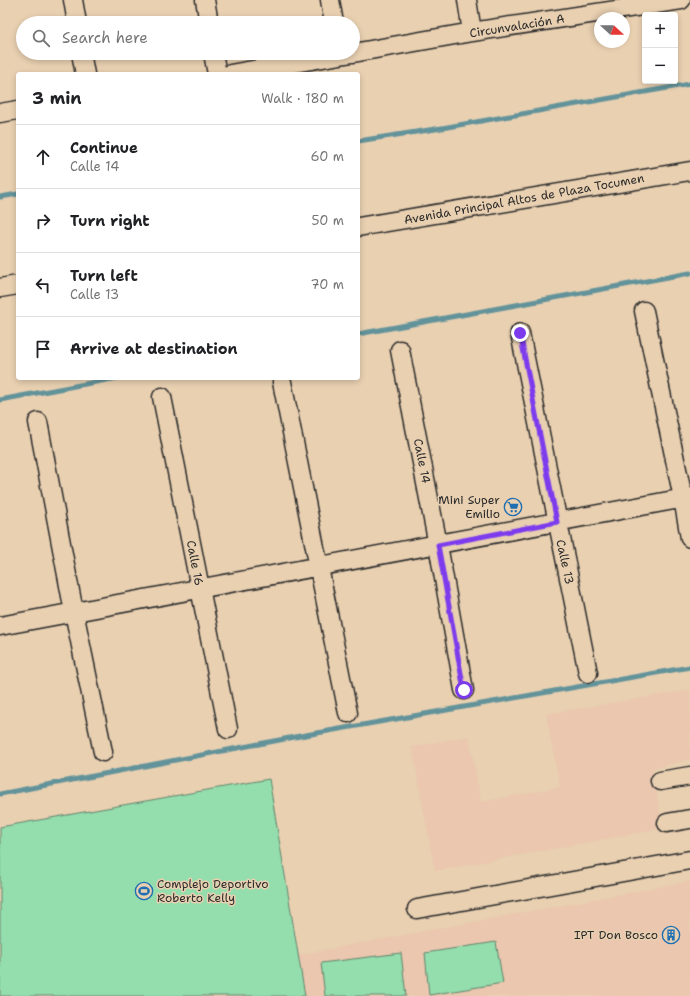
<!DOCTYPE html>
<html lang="en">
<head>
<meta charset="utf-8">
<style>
  body { margin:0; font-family:"Shantell Sans",sans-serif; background:#f6f6f6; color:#202124 }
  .controls { position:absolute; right:12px; top:12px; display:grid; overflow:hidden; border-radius:4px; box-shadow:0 2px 6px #0003 }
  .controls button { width:36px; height:36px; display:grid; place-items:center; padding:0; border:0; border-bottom:1px solid #e0e0e0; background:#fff; color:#202124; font:20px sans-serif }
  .compass { position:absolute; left:594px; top:12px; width:36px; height:36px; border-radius:50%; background:#fff; box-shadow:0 2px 6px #0003; rotate:111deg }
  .stop { position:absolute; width:12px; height:12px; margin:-9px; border:3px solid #7c3aed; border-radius:50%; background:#fff }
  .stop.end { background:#7c3aed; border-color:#fff; box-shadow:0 1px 4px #0008 }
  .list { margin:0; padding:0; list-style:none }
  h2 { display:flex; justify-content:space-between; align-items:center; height:52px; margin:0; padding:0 16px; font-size:17px }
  h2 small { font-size:13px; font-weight:400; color:#757577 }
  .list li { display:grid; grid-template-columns:26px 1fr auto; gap:12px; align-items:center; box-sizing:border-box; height:64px; padding:0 16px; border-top:1px solid #e0e0e0 }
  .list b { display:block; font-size:15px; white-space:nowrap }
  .list p { margin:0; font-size:13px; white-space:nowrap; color:#757577 }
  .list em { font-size:13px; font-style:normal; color:#757577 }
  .icon { flex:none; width:22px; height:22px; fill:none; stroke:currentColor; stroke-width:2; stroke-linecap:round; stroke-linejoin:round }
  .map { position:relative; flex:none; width:690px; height:996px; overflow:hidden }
  .search { position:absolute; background:#fff; box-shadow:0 2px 6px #0003; left:16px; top:16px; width:344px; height:44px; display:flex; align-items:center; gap:10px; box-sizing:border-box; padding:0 14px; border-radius:22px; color:#757577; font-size:15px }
  .panel { position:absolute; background:#fff; box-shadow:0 2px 6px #0003; left:16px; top:72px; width:344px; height:308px; border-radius:4px }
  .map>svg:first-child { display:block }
</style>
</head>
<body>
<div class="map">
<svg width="690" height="996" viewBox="0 0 690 996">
  <rect width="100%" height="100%" fill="#e9d0b1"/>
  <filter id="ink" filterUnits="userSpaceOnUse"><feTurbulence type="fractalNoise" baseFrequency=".025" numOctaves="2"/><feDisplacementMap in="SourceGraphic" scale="8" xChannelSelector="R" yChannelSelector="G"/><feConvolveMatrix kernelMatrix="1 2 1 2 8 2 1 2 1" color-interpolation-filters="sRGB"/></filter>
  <g filter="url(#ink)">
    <path fill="#eac7ae" d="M690 690V759L652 769 663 828 435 871 412 747 469 736 481 802 560 787 546 714Z
      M690 881V996H305L298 955Z"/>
    <path fill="#94ddad" stroke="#60846c" d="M269 779 305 996H0V827Z
      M496 942 503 983 429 995 425 953Z
      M401 953 406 996H325L321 963Z"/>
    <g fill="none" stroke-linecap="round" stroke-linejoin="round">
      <path stroke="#63939a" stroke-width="5" d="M358 141 442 128 690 84
        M0 197 18 194
        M358 334 690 273
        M0 400 117 378
        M0 794 300 736 690 667"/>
      <defs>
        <path id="minor" d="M73 0 77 23
          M205 0 209 23
          M330 0 334 23
          M467 0 472 32
          M81 53 85 74
          M213 53 217 74
          M353 53 472 32 681 0
          M230 74 352 53
          M0 113 18 110
          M358 227 690 171
          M0 288 18 285
          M644 311 683 498 690 538
          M520 333 588 673
          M400 350 438 545 464 690
          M282 382 348 713
          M162 397 228 729
          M38 422 74 612 103 752
          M0 626 690 497
          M660 781 690 776
          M667 823 690 819
          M417 909 690 860"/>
      </defs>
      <use href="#minor" stroke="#2b2b2b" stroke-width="21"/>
      <use href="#minor" stroke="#e9d0b1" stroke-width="18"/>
    </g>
  </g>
  <g fill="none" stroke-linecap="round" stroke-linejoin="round" filter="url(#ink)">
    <path stroke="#7c3aed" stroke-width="5" d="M464 690 438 545 557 522 520 333"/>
  </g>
  <defs>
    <symbol id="supermarket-ring" viewBox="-11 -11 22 22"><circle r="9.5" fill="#e9d0b1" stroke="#1f6fb2" stroke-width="1.5"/><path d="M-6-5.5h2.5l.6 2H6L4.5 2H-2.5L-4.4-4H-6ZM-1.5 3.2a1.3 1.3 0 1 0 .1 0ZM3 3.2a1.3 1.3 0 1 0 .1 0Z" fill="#1f6fb2"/></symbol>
    <symbol id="stadium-ring" viewBox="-11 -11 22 22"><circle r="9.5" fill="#e9d0b1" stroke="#1f6fb2" stroke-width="1.5"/><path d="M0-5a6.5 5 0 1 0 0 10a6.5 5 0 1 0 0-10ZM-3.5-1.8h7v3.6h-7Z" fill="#1f6fb2"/></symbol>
    <symbol id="building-ring" viewBox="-11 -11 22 22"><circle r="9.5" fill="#e9d0b1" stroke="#1f6fb2" stroke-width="1.5"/><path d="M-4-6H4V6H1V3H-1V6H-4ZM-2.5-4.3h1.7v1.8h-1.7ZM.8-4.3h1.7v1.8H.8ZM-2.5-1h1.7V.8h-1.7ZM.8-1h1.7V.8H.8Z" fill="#1f6fb2"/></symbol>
  </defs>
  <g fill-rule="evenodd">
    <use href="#supermarket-ring" x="503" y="497" width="20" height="20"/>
    <use href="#stadium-ring" x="134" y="881" width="20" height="20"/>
    <use href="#building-ring" x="661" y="925" width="20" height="20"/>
  </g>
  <g text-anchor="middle" stroke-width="3" stroke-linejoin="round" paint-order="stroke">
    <g font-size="12" fill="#2b2b2b" stroke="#e9d0b1">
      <text transform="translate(517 26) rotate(-9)" y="4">Circunvalación A</text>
      <text transform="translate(524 199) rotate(-10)" y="4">Avenida Principal Altos de Plaza Tocumen</text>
      <text transform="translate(422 461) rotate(79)" y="4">Calle 14</text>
      <text transform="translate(565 562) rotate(78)" y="4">Calle 13</text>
      <text transform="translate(195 563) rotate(79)" y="4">Calle 16</text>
    </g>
    <g font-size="12" fill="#2b2b2b" stroke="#e9d0b1" text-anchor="end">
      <text x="500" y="504">Mini Super<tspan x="500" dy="14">Emilio</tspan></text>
      <text x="157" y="888" text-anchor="start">Complejo Deportivo<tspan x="157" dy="14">Roberto Kelly</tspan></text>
      <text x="658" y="939">IPT Don Bosco</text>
    </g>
  </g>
</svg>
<div class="controls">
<button>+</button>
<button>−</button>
</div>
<svg class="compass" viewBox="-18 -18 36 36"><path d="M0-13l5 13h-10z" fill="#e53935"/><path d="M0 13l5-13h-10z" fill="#757577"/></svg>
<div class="stop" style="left:464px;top:690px"></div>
<div class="stop end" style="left:520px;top:333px"></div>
<div class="search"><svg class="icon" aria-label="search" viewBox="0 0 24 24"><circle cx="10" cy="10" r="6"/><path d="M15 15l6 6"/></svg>Search here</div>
<section class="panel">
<h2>3 min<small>Walk · 180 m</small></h2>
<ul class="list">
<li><svg class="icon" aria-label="ahead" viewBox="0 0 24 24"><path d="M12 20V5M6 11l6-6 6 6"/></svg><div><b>Continue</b><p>Calle 14</p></div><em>60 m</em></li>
<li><svg class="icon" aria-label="right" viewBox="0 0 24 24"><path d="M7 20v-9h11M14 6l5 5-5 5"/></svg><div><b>Turn right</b></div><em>50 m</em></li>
<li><svg class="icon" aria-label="left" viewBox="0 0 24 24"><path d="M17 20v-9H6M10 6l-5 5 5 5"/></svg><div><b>Turn left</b><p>Calle 13</p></div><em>70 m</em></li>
<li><svg class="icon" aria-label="arrive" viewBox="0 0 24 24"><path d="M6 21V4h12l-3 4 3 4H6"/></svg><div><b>Arrive at destination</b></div></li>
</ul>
</section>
</div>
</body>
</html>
